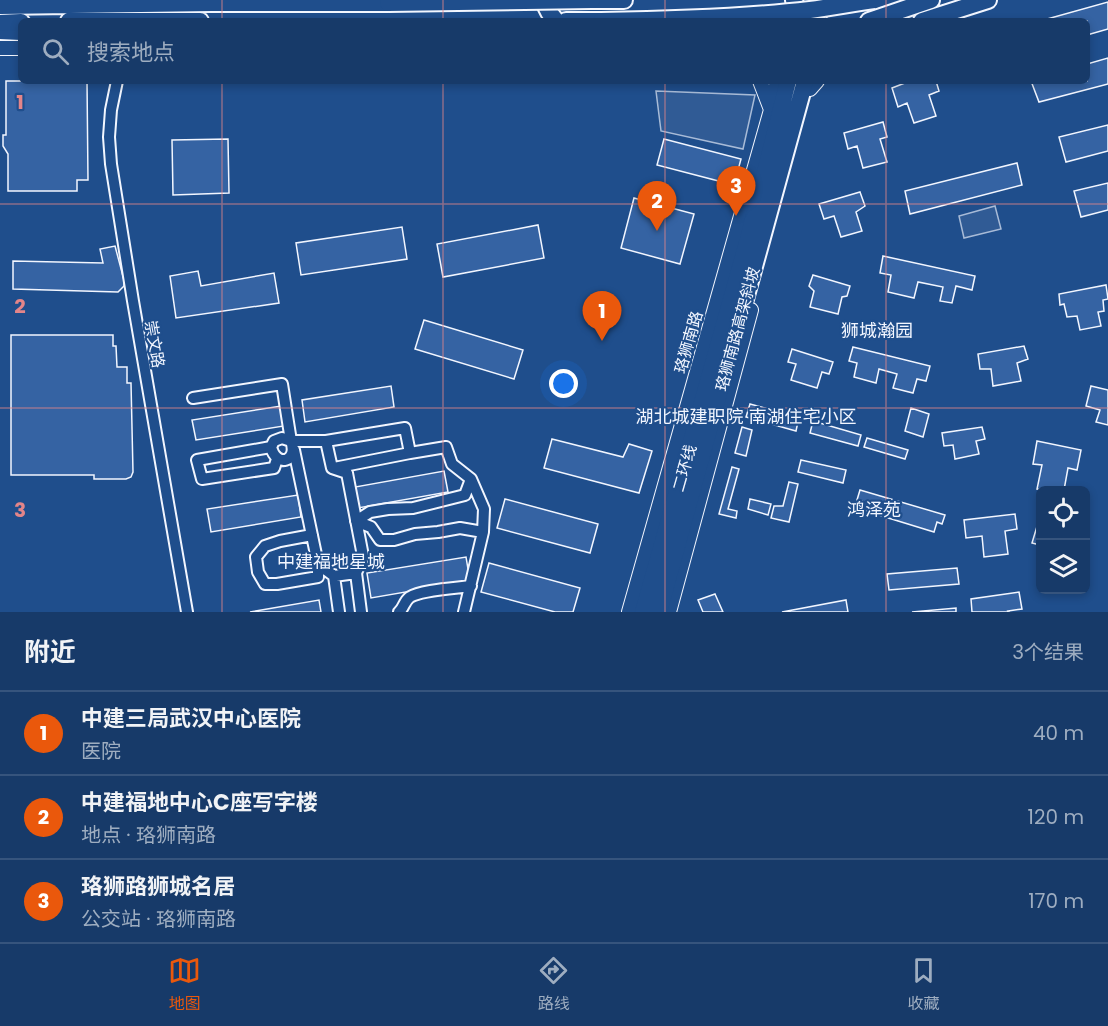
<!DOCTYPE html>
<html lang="zh">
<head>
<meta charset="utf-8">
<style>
  body { margin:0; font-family:Poppins,"Noto Sans SC",sans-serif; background:#244571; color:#f1f3f6 }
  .controls { position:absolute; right:18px; bottom:18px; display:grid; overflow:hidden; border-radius:9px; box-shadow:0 3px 9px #0003 }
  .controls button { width:54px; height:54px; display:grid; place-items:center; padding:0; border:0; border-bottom:2px solid #36547d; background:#173a69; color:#f1f3f6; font:30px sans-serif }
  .you { position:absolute; left:564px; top:384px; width:21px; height:21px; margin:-15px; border:4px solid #fff; border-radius:50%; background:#1a73e8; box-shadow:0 0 0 9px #1a73e833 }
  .badge { display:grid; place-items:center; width:39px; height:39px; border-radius:50%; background:#ea580c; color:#fff; font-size:20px; font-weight:700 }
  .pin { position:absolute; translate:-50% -50px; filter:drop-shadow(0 2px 3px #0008) }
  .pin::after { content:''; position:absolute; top:32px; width:21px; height:18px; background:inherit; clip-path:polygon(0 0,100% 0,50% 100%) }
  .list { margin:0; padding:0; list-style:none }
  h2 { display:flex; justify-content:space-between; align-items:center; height:78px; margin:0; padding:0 24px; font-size:26px }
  h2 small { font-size:20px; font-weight:400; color:#9eadc0 }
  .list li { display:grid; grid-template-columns:39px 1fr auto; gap:18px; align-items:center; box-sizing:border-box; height:84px; padding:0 24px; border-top:2px solid #36547d }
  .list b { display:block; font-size:22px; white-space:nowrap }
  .list p { margin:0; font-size:20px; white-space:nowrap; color:#9eadc0 }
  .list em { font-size:20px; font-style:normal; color:#9eadc0 }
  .icon { flex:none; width:33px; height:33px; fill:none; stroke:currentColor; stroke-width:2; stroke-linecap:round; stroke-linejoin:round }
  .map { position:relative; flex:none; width:1108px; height:612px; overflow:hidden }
  .search { position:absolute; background:#173a69; box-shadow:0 3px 9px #0003; left:18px; right:18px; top:18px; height:66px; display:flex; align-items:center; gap:15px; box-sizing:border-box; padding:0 21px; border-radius:9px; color:#9eadc0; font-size:22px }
  .sheet { height:330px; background:#173a69 }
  nav { display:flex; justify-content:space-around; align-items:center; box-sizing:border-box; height:84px; border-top:2px solid #36547d; background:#173a69; font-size:16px; color:#9eadc0 }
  nav a { display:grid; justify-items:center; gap:3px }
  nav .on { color:#ea580c }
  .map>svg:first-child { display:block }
</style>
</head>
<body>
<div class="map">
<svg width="1108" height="612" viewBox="0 0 1108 612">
  <rect width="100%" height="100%" fill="#1f4e8c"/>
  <path fill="#305b95" stroke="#a8bbd7" stroke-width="1.5" d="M656 91 755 95 743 149 661 131Z
    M995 206 1001 229 964 238 959 216Z"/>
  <path fill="#3563a3" stroke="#f2f6ff" stroke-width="1.5" d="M1108 2V29L1087 35V21H1040Z
    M1108 58V84L1039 102 1031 81H1087V64Z
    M6 81H87L88 180H77V191H8V154L3 146V135H6Z
    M910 81H936L939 91 929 95 936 116 914 123 907 103 898 107 892 88Z
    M883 122 887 137 880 139 887 162 863 168 857 146 848 149 844 133Z
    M1108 125V151L1066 162 1059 137Z
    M228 139 229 193 173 195 172 140Z
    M664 139 741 159 734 185 657 165Z
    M1017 163 1022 185 910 214 905 191Z
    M1108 183V210L1081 217 1074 191Z
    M860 192 865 206 856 212 862 231 841 237 834 216 824 219 819 204Z
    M634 198 694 214 680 264 621 248Z
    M538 225 544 258 443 277 437 244Z
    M402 227 407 259 301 275 296 243Z
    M115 246 124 280V286L118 292 13 289V261L103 263 100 249Z
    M883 256 975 276 972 290 956 286 952 303 940 301 943 287 918 282 914 298 888 292 891 275 880 273Z
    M198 271 201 286 274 273 279 303 176 318 170 276Z
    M813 275 850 286 847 296 842 297 838 314 810 307 814 291 809 286Z
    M1106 285 1108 299 1103 300 1104 311 1098 312 1101 326 1080 330 1077 316 1067 317 1064 304 1060 305 1059 294Z
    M424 320 523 350 514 379 415 349Z
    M11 335H113V346H116L117 367H127V383H131L133 472 131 477 126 479H94V475H11Z
    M1024 346 1028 359 1017 363 1021 381 993 386 991 369H980L978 354Z
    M853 347 930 366 926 381 917 379 913 393 893 388 897 374 879 369 876 383 854 377 857 363 849 361Z
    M792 349 833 362 829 374 822 372 817 388 791 380 796 364 788 362Z
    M391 386 394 407 305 422 302 400Z
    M1091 386 1108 390V425L1096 422 1100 410 1086 406Z
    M750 404 799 417 796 431 746 417Z
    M281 406 284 426 196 440 192 420Z
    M911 408 929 414 923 437 905 431Z
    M813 421 861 435 858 446 810 433Z
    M742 427 752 430 746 456 735 453Z
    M982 427 985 439 976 441 979 454 955 459 953 445 944 446 942 433Z
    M867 438 908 450 905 459 864 447Z
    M552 439 623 457 629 444 652 451 639 493 544 468Z
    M1037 441 1081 450 1077 470 1068 468 1064 490H1047L1037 489 1042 465 1033 464Z
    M801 460 846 470 843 483 798 472Z
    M732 467 739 469 728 509 737 511 736 518 719 514Z
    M444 471 448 492 358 508 355 487Z
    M789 482 798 484 789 522 771 518 774 506H783Z
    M860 490 945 515 942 524 937 522 934 532 859 509 862 501 857 500Z
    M298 495 301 517 211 532 207 509Z
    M505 499 598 524 590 553 497 528Z
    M750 499 771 504 768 515 748 509Z
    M1015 514 1017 529 1005 531 1008 554 984 557 982 536 966 538 964 520Z
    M1038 523 1040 524V545L1032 543Z
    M466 557 470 581 371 598 367 573Z
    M489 563 580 588 573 612H555L481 592Z
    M957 568 959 584 889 590 887 574Z
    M1019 592 1022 609 1008 611 1009 612H972L971 599Z
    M715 594 723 612H703L698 600Z
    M319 600 321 612H250Z
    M846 600 848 612H782Z
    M956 608V612H912Z"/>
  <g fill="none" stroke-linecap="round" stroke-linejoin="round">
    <defs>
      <path id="minor" d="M117 81 111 110 109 137 111 164 133 301 187 612
        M193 398 282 384 291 441H326L332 468 347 473 363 556 356 573 334 576 318 564 294 450
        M326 441 405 428 410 453 334 468
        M271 447C276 468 299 462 291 441L282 438 274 441 271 447 197 460 202 479 274 468 277 459
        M410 453 446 447 452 464 471 479 484 509 483 532 460 528 438 532 415 534 394 540H380L371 527 356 521 370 512 388 509 413 508 465 495 471 479
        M312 535 280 541 265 546 256 557 258 572 265 584H277L318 577V564
        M356 573 361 612
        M334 576 339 612
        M399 612C404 608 404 601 410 597 420 590 457 588 471 586
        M464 612 483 532"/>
      <path id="major" d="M0 32 21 33
        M0 48H21
        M760 81 770 107
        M810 89 817 81
        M629 612 771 110 777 81
        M669 612 751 310"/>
      <path id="highway" d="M543 0 549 12 556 21
        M592 0H624
        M794 0 799 21
        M0 6 211 3H388
        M69 21H200
        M566 21H601
        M817 21 820 0
        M869 21 931 0
        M922 21 988 0
        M0 23 21 22
        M643 612 748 239 788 81
        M659 612 805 81"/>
    </defs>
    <use href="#minor" stroke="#f2f6ff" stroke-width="14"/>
    <use href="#major" stroke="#f2f6ff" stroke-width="16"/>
    <use href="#highway" stroke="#f2f6ff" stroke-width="20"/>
    <use href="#minor" stroke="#1f4e8c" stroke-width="10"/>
    <use href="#major" stroke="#1f4e8c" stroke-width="14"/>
    <use href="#highway" stroke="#1f4e8c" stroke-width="16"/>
    <defs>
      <path id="highway-bridge" d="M388 3 592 0
        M601 21C671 20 741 18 810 10 832 7 853 3 874 0"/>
    </defs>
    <use href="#highway-bridge" stroke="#f2f6ff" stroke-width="20" stroke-linecap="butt"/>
    <use href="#highway-bridge" stroke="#1f4e8c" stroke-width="16"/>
  </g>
  <path fill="none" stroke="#e38589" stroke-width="1.5" stroke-opacity="0.55" d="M222 0V21M443 0V21M665 0V21M886 0V21M222 81V612M443 81V612M665 81V612M886 81V612M0 204H1108M0 408H1108"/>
  <g text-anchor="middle" stroke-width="4.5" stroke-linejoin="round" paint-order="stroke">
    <g font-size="16" fill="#f2f6ff" stroke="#1f4e8c">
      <text transform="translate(737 329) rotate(-75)" y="6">珞狮南路高架斜坡</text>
      <text transform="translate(688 342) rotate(-74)" y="6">珞狮南路</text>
      <text transform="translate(155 344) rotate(80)" y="6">崇文路</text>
      <text transform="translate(684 468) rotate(-74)" y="6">二环线</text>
    </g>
    <g font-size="18" fill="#f2f6ff" stroke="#1f4e8c">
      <text x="877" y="337">狮城瀚园</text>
      <text x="746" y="423">湖北城建职院 南湖住宅小区</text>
      <text x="874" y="516">鸿泽苑</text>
      <text x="331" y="568">中建福地星城</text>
    </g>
  </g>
  <g font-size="20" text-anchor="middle" font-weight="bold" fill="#e38589" stroke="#1f4e8c" stroke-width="4.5" stroke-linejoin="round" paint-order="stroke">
    <text x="20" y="109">1</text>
    <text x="20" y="313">2</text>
    <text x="20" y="517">3</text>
  </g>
</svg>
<div class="controls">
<button><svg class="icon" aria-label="locate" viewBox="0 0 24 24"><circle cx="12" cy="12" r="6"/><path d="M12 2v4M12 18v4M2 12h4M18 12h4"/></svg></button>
<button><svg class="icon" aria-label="layers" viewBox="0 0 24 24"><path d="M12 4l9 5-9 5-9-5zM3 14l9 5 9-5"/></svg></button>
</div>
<div class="you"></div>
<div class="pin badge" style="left:602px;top:341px">1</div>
<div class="pin badge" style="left:657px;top:231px">2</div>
<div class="pin badge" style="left:736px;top:216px">3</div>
<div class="search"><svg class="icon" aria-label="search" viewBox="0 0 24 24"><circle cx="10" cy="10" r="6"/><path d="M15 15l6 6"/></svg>搜索地点</div>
</div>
<section class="sheet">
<h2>附近<small>3个结果</small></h2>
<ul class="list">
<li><span class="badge">1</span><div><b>中建三局武汉中心医院</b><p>医院</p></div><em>40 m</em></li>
<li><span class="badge">2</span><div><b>中建福地中心C座写字楼</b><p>地点 · 珞狮南路</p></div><em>120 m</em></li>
<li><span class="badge">3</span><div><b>珞狮路狮城名居</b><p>公交站 · 珞狮南路</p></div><em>170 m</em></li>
</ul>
</section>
<nav>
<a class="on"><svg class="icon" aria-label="map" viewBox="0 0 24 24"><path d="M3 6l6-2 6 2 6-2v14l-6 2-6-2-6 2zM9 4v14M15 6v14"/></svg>地图</a>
<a><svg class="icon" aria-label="directions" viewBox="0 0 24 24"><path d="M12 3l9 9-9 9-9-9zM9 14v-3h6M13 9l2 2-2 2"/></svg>路线</a>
<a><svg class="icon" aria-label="saved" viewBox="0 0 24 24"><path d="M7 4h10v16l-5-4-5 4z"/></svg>收藏</a>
</nav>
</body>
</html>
